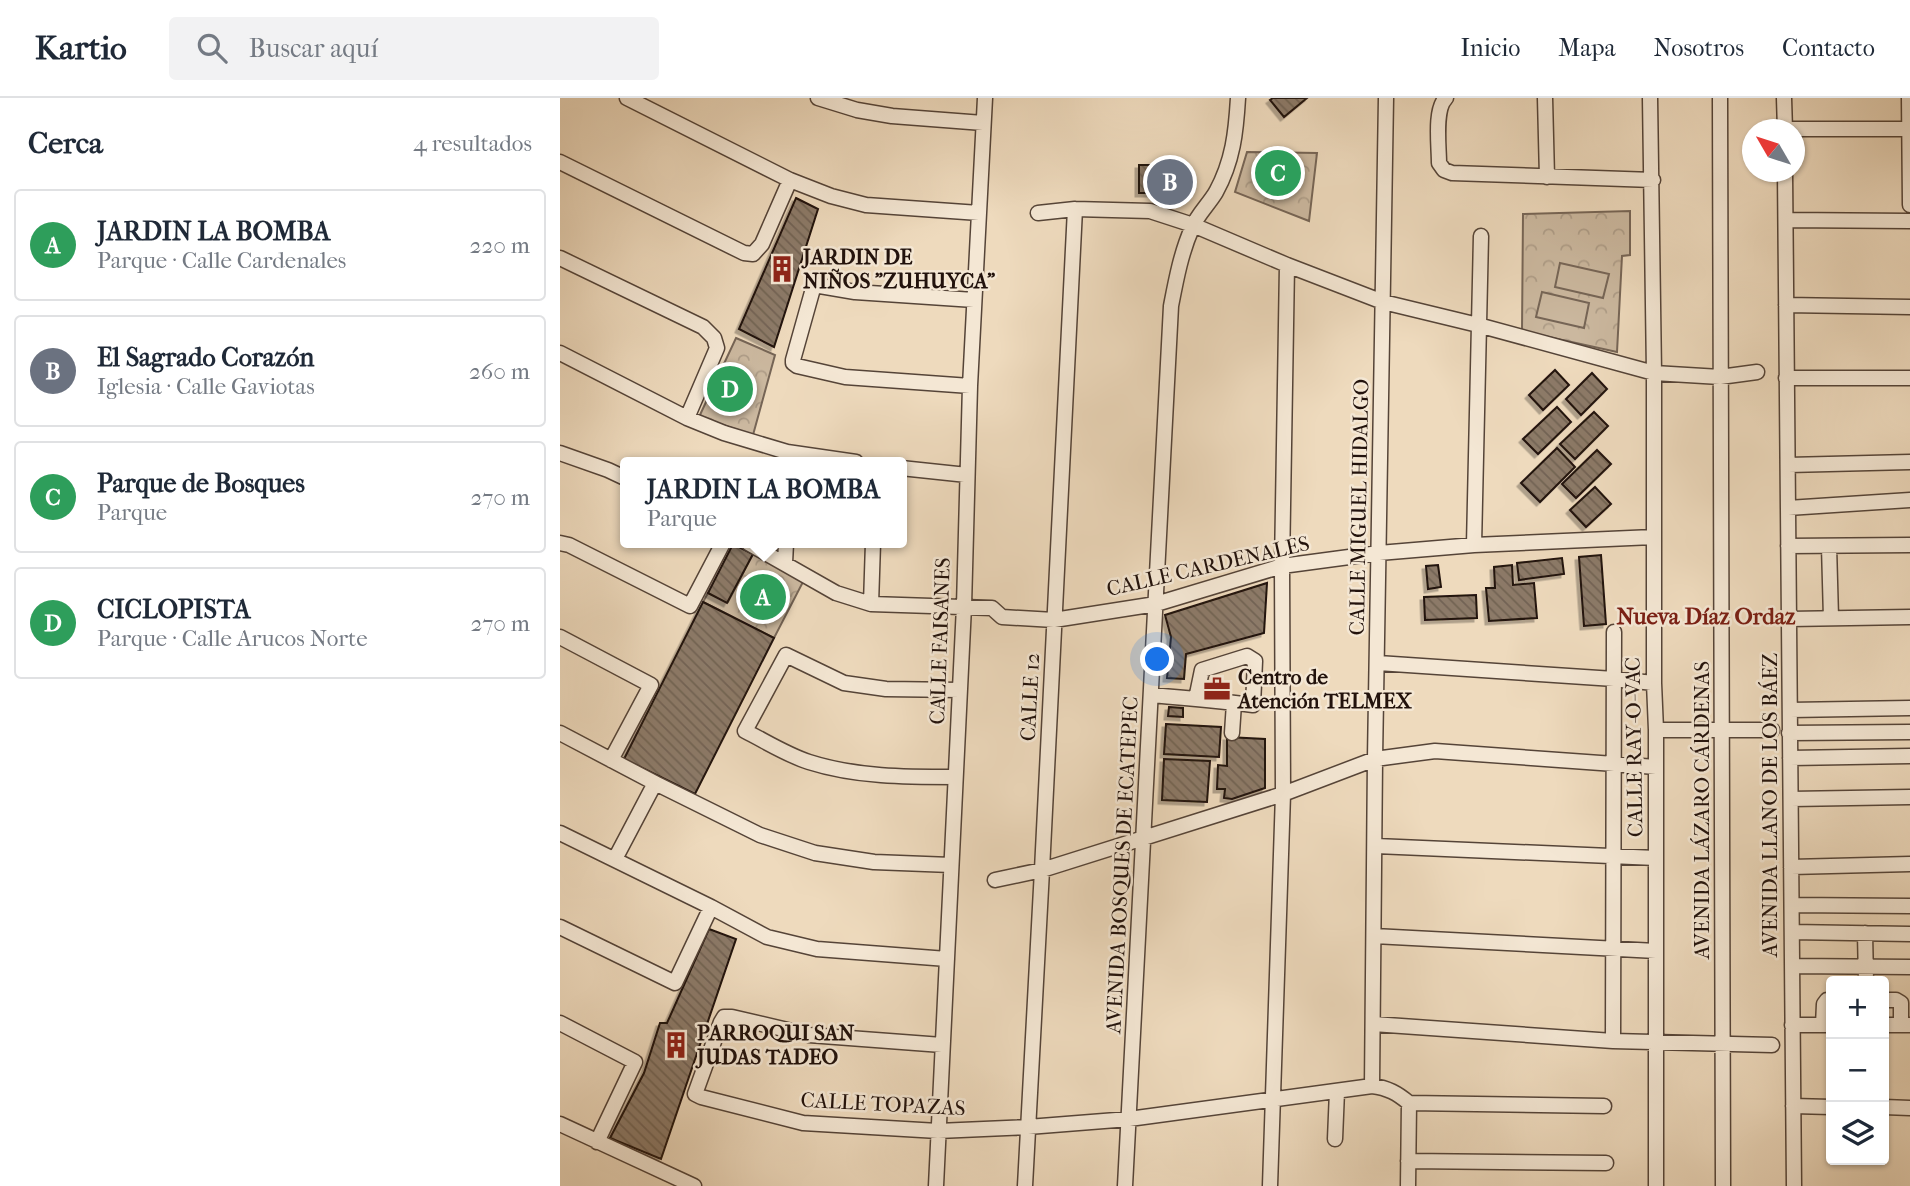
<!DOCTYPE html>
<html lang="es">
<head>
<meta charset="utf-8">
<style>
  body { margin:0; font-family:"IM FELL French Canon",serif; background:#f2f2f3; color:#1f2937 }
  .controls { position:absolute; right:21px; bottom:21px; display:grid; overflow:hidden; border-radius:7px; box-shadow:0 2px 5px #0004 }
  .controls button { width:63px; height:63px; display:grid; place-items:center; padding:0; border:0; border-bottom:2px solid #e0e1e3; background:#fff; color:#1f2937; font:35px sans-serif }
  .compass { position:absolute; left:1182px; top:21px; width:63px; height:63px; border-radius:50%; background:#fff; box-shadow:0 2px 5px #0004; rotate:309deg }
  .you { position:absolute; left:598px; top:562px; width:24px; height:24px; margin:-18px; border:5px solid #fff; border-radius:50%; background:#1a73e8; box-shadow:0 0 0 10px #1a73e833 }
  .badge { display:grid; place-items:center; width:46px; height:46px; border-radius:50%; background:#8f2418; color:#fff; font-size:23px; font-weight:700 }
  .pin { position:absolute; translate:-50% -50%; border:4px solid #fff; box-shadow:0 2px 7px #0006 }
  .popup { position:absolute; left:60px; top:359px; width:287px; height:91px; box-sizing:border-box; display:grid; place-content:center; border-radius:7px; background:#fff; filter:drop-shadow(0 2px 5px #0005); font-size:23px; white-space:nowrap; color:#747a83 }
  .popup b { font-size:26px; color:#1f2937 }
  .popup::after { content:''; position:absolute; left:50%; top:100%; margin-left:-14px; border:14px solid transparent; border-top-color:#fff }
  .list { margin:0; padding:0; list-style:none }
  h2 { display:flex; justify-content:space-between; align-items:center; height:91px; margin:0; padding:0 28px; font-size:30px }
  h2 small { font-size:23px; font-weight:400; color:#747a83 }
  .list li { display:grid; grid-template-columns:46px 1fr auto; gap:21px; align-items:center; box-sizing:border-box; height:112px; margin:0 14px 14px; padding:0 14px; border:2px solid #e0e1e3; border-radius:7px }
  .list b { display:block; font-size:26px; white-space:nowrap }
  .list p { margin:0; font-size:23px; white-space:nowrap; color:#747a83 }
  .list em { font-size:23px; font-style:normal; color:#747a83 }
  .icon { flex:none; width:38px; height:38px; fill:none; stroke:currentColor; stroke-width:2; stroke-linecap:round; stroke-linejoin:round }
  .map { position:relative; flex:none; width:1350px; height:1088px; overflow:hidden }
  header { display:flex; align-items:center; gap:42px; box-sizing:border-box; height:98px; padding:0 35px; background:#fff; border-bottom:2px solid #e0e1e3 }
  header strong { font-size:33px }
  nav { display:flex; gap:38px; margin-inline-start:auto; font-size:24px }
  .search { width:490px; height:63px; background:#f2f2f3; display:flex; align-items:center; gap:18px; box-sizing:border-box; padding:0 24px; border-radius:7px; color:#747a83; font-size:26px }
  main { display:flex }
  aside { flex:1; background:#fff }
  .map>svg:first-child { display:block }
</style>
</head>
<body>
<header>
<strong>Kartio</strong>
<div class="search"><svg class="icon" aria-label="search" viewBox="0 0 24 24"><circle cx="10" cy="10" r="6"/><path d="M15 15l6 6"/></svg>Buscar aquí</div>
<nav><a>Inicio</a><a>Mapa</a><a>Nosotros</a><a>Contacto</a></nav>
</header>
<main>
<aside>
<h2>Cerca<small>4 resultados</small></h2>
<ul class="list">
<li><span class="badge" style="background:#2e9e5b">A</span><div><b>JARDIN LA BOMBA</b><p>Parque · Calle Cardenales</p></div><em>220 m</em></li>
<li><span class="badge" style="background:#6b7280">B</span><div><b>El Sagrado Corazón</b><p>Iglesia · Calle Gaviotas</p></div><em>260 m</em></li>
<li><span class="badge" style="background:#2e9e5b">C</span><div><b>Parque de Bosques</b><p>Parque</p></div><em>270 m</em></li>
<li><span class="badge" style="background:#2e9e5b">D</span><div><b>CICLOPISTA</b><p>Parque · Calle Arucos Norte</p></div><em>270 m</em></li>
</ul>
</aside>
<div class="map">
<svg width="1350" height="1088" viewBox="0 0 1350 1088">
  <defs>
    <pattern id="park-crowns" width="20" height="18" patternUnits="userSpaceOnUse" patternTransform="scale(1.75)"><rect width="20" height="18" fill="#cbb89f"/><path d="M2 6a3 3 0 1 1 6 0M12 15a3 3 0 1 1 6 0" fill="none" stroke="#ae9d88"/></pattern>
    <pattern id="building-back-hatch" width="6" height="6" patternUnits="userSpaceOnUse" patternTransform="scale(1.75)"><rect width="6" height="6" fill="#8c7a68"/><path d="M-1 5l2 2M0 0l6 6M5-1l2 2" fill="none" stroke="#726354"/></pattern>
    <filter id="shadow"><feDropShadow dx="-3.5" dy="3.5" stdDeviation="0" flood-color="#0004"/></filter>
  </defs>
  <rect width="100%" height="100%" fill="#eedabd"/>
  <filter id="stains"><feTurbulence type="fractalNoise" baseFrequency=".00286" numOctaves="4"/><feColorMatrix values="0 0 0 0 .2 0 0 0 0 .09 0 0 0 0 .02 0 0 0 .5 -.17"/></filter>
  <radialGradient id="worn" r=".72"><stop offset=".6" stop-color="#630" stop-opacity="0"/><stop offset="1" stop-color="#630" stop-opacity=".3"/></radialGradient>
  <path fill="url(#park-crowns)" stroke="#766556" stroke-width="2" d="M687 54 757 55 749 123 675 94Z
    M1070 113V157L1062 158 1057 254 962 233 963 116Z
    M176 240 215 257 193 337 139 319Z
    M193 456 244 482 214 540 143 504 148 495 168 504Z"/>
  <path fill="#cbb89f" stroke="#766556" stroke-width="2" d="M1000 165 1049 176 1043 200 995 189Z
    M982 194 1029 205 1024 230 976 219Z"/>
  <path fill="url(#building-back-hatch)" stroke="#22120c" stroke-width="2" filter="url(#shadow)" d="M713 0H747L724 19 710 2Z
    M579 67H628V95H579Z
    M236 100 258 111 214 249 179 231Z
    M995 272 1009 287 983 312 969 297Z
    M1032 275 1047 291 1021 317 1006 301Z
    M997 309 1011 324 978 356 963 341Z
    M1034 314 1048 328 1015 361 1000 346Z
    M997 350 1015 369 980 404 961 385Z
    M1037 352 1051 366 1016 400 1002 386Z
    M1035 389 1051 406 1026 429 1010 412Z
    M173 446 193 456 167 505 148 495Z
    M1041 457 1046 526 1024 528 1019 459Z
    M1002 460 1004 476 959 482 957 465Z
    M878 467 881 489 868 491 866 468Z
    M952 467 953 487 974 485 977 520 929 523 926 490H935L934 469Z
    M707 485 704 535 626 556 624 581 607 580 611 539 605 517Z
    M916 497 917 520 865 522 864 499Z
    M143 504 214 540 135 696 64 661Z
    M609 609 623 610V619L608 618Z
    M606 626 661 629 659 659 604 656Z
    M667 639 705 641V690L672 701 664 700 665 691H657L658 667 667 668Z
    M604 661 650 663 647 704 602 702Z
    M149 831 176 841 101 1061 50 1040 84 975 100 925H107Z"/>
  <g fill="none" stroke-linecap="round" stroke-linejoin="round">
    <defs>
      <path id="minor" d="M67 0 230 82 271 98 306 107 419 115
        M258 0 297 12 332 18 423 25
        M886 0C874 11 879 48 879 65L884 72 892 75 1093 82
        M985 0 987 79
        M1090 0 1094 275V585L1096 632V1088
        M1160 0C1159 363 1164 725 1163 1088
        M1224 0 1225 32
        M1349 0 1350 107
        M1225 31H1350
        M0 64 184 155 193 156 202 146 230 82
        M1225 74 1234 1088
        M478 115 515 111 590 113 633 127 727 167 823 204 918 227 1094 275 1160 279 1197 274
        M1226 122 1350 123
        M0 160 143 229 154 240 157 250 127 320
        M1226 207 1350 209
        M0 255 127 320 164 335 227 354 296 364
        M1226 280H1350
        M410 288 285 279 237 268 233 265V262L254 187 295 194 414 202
        M0 355 48 372 65 380
        M1228 367 1350 364
        M341 370 407 377
        M1228 410 1350 402
        M0 445 9 447 130 508 163 445
        M188 445 276 495 311 506 432 510 442 519 494 522 596 506 722 468 819 455 914 447 1093 439
        M914 447 921 138
        M1228 448 1350 447
        M1269 448 1271 520
        M225 465 226 445
        M311 506 313 445
        M1229 521 1350 519
        M0 539 91 587 51 662
        M818 565 1054 581 1094 585
        M592 597C626 600 659 603 693 607L695 563 687 558 642 572 636 601
        M1230 612 1350 610
        M1096 632H1212
        M0 635 95 685 200 737 255 755 314 764 391 767
        M672 635 674 605
        M1229 635 1350 634
        M1230 660 1350 658
        M395 679C346 679 296 679 249 664 227 657 205 643 185 633L226 557 284 585 326 591 400 592
        M1231 701 1350 699
        M0 735 151 809 207 839 257 851 387 861
        M816 748 1096 760
        M55 761 95 685
        M1231 769 1350 766
        M435 782 482 772 723 696 815 661 875 653 1096 669
        M1232 807 1350 808
        M0 829 115 885 151 809
        M1232 834 1350 836
        M1305 835 1306 883
        M814 838 1096 853
        M1232 868 1350 869
        M1324 902H1336L1341 905V927
        M0 925 75 964 37 1044
        M813 926 1053 943 1212 947
        M1232 927H1271
        M1263 927 1264 906 1267 902H1271
        M1324 927H1349
        M1053 943 1054 534
        M382 947 249 937 172 919H164L161 924 135 996 141 999 243 1025 378 1033 468 1029 569 1021 812 988C828 990 837 995 849 1005
        M812 988 815 661 826 0
        M849 1005 1044 1008
        M1233 1008 1271 1009
        M1324 1009 1350 1010
        M0 1026 134 1088
        M775 1041 777 993
        M848 1063 1046 1065
        M376 1088 404 508 410 288 425 0
        M465 1088 482 772 515 111
        M565 1088 611 208C616 182 621 155 632 130 637 117 649 106 656 94 673 63 676 34 678 0
        M710 1088 723 696 722 468 727 167
        M848 1088 849 1005"/>
    </defs>
    <use href="#minor" stroke="#554438" stroke-width="17"/>
    <use href="#minor" stroke="#f4e7d4" stroke-width="14"/>
  </g>
  <defs>
    <symbol id="building-bare" viewBox="-9 -9 18 18"><path d="M-4-6H4V6H1V3H-1V6H-4ZM-2.5-4.3h1.7v1.8h-1.7ZM.8-4.3h1.7v1.8H.8ZM-2.5-1h1.7V.8h-1.7ZM.8-1h1.7V.8H.8Z" fill="#8f2418" stroke="#f4e7d4" stroke-width="2.5" paint-order="stroke"/></symbol>
    <symbol id="office-bare" viewBox="-9 -9 18 18"><path d="M-6-3h4V-5.5h4V-3h4V5H-6ZM-1-4.5V-3h2v-1.5ZM-6 0V1H6V0Z" fill="#8f2418" stroke="#f4e7d4" stroke-width="2.5" paint-order="stroke"/></symbol>
  </defs>
  <g fill-rule="evenodd">
    <use href="#building-bare" x="203" y="152" width="38" height="38"/>
    <use href="#office-bare" x="638" y="572" width="38" height="38"/>
    <use href="#building-bare" x="97" y="928" width="38" height="38"/>
  </g>
  <g text-anchor="middle" stroke-width="5" stroke-linejoin="round" paint-order="stroke">
    <g font-size="21" font-weight="bold" fill="#22120c" stroke="#f4e7d4" text-anchor="start">
      <text x="243" y="166">JARDIN DE<tspan x="243" dy="24">NIÑOS "ZUHUYCA"</tspan></text>
      <text x="678" y="586">Centro de<tspan x="678" dy="24">Atención TELMEX</tspan></text>
      <text x="137" y="942">PARROQUI SAN<tspan x="137" dy="24">JUDAS TADEO</tspan></text>
    </g>
    <g font-size="21" fill="#22120c" stroke="#f4e7d4">
      <text transform="translate(799 409) rotate(-89)" y="7">CALLE MIGUEL HIDALGO</text>
      <text transform="translate(648 468) rotate(-13)" y="7">CALLE CARDENALES</text>
      <text transform="translate(380 543) rotate(-88)" y="7">CALLE FAISANES</text>
      <text transform="translate(470 599) rotate(-87)" y="7">CALLE 12</text>
      <text transform="translate(1074 649) rotate(-91)" y="7">CALLE RAY-O-VAC</text>
      <text transform="translate(1210 707) rotate(-90)" y="7">AVENIDA LLANO DE LOS BÁEZ</text>
      <text transform="translate(1142 712) rotate(-90)" y="7">AVENIDA LÁZARO CÁRDENAS</text>
      <text transform="translate(562 767) rotate(-87)" y="7">AVENIDA BOSQUES DE ECATEPEC</text>
      <text transform="translate(323 1006) rotate(3)" y="7">CALLE TOPAZAS</text>
    </g>
    <g font-size="23" font-weight="bold" fill="#7a1f14" stroke="#f4e7d4">
      <text x="1146" y="526">Nueva Díaz Ordaz</text>
    </g>
  </g>
  <rect width="100%" height="100%" filter="url(#stains)"/>
  <rect width="100%" height="100%" fill="url(#worn)"/>
</svg>
<div class="controls">
<button>+</button>
<button>−</button>
<button><svg class="icon" aria-label="layers" viewBox="0 0 24 24"><path d="M12 4l9 5-9 5-9-5zM3 14l9 5 9-5"/></svg></button>
</div>
<svg class="compass" viewBox="-18 -18 36 36"><path d="M0-13l5 13h-10z" fill="#e53935"/><path d="M0 13l5-13h-10z" fill="#747a83"/></svg>
<div class="you"></div>
<div class="pin badge" style="left:203px;top:499px;background:#2e9e5b">A</div>
<div class="popup"><b>JARDIN LA BOMBA</b>Parque</div>
<div class="pin badge" style="left:610px;top:84px;background:#6b7280">B</div>
<div class="pin badge" style="left:718px;top:75px;background:#2e9e5b">C</div>
<div class="pin badge" style="left:170px;top:291px;background:#2e9e5b">D</div>
</div>
</main>
</body>
</html>
